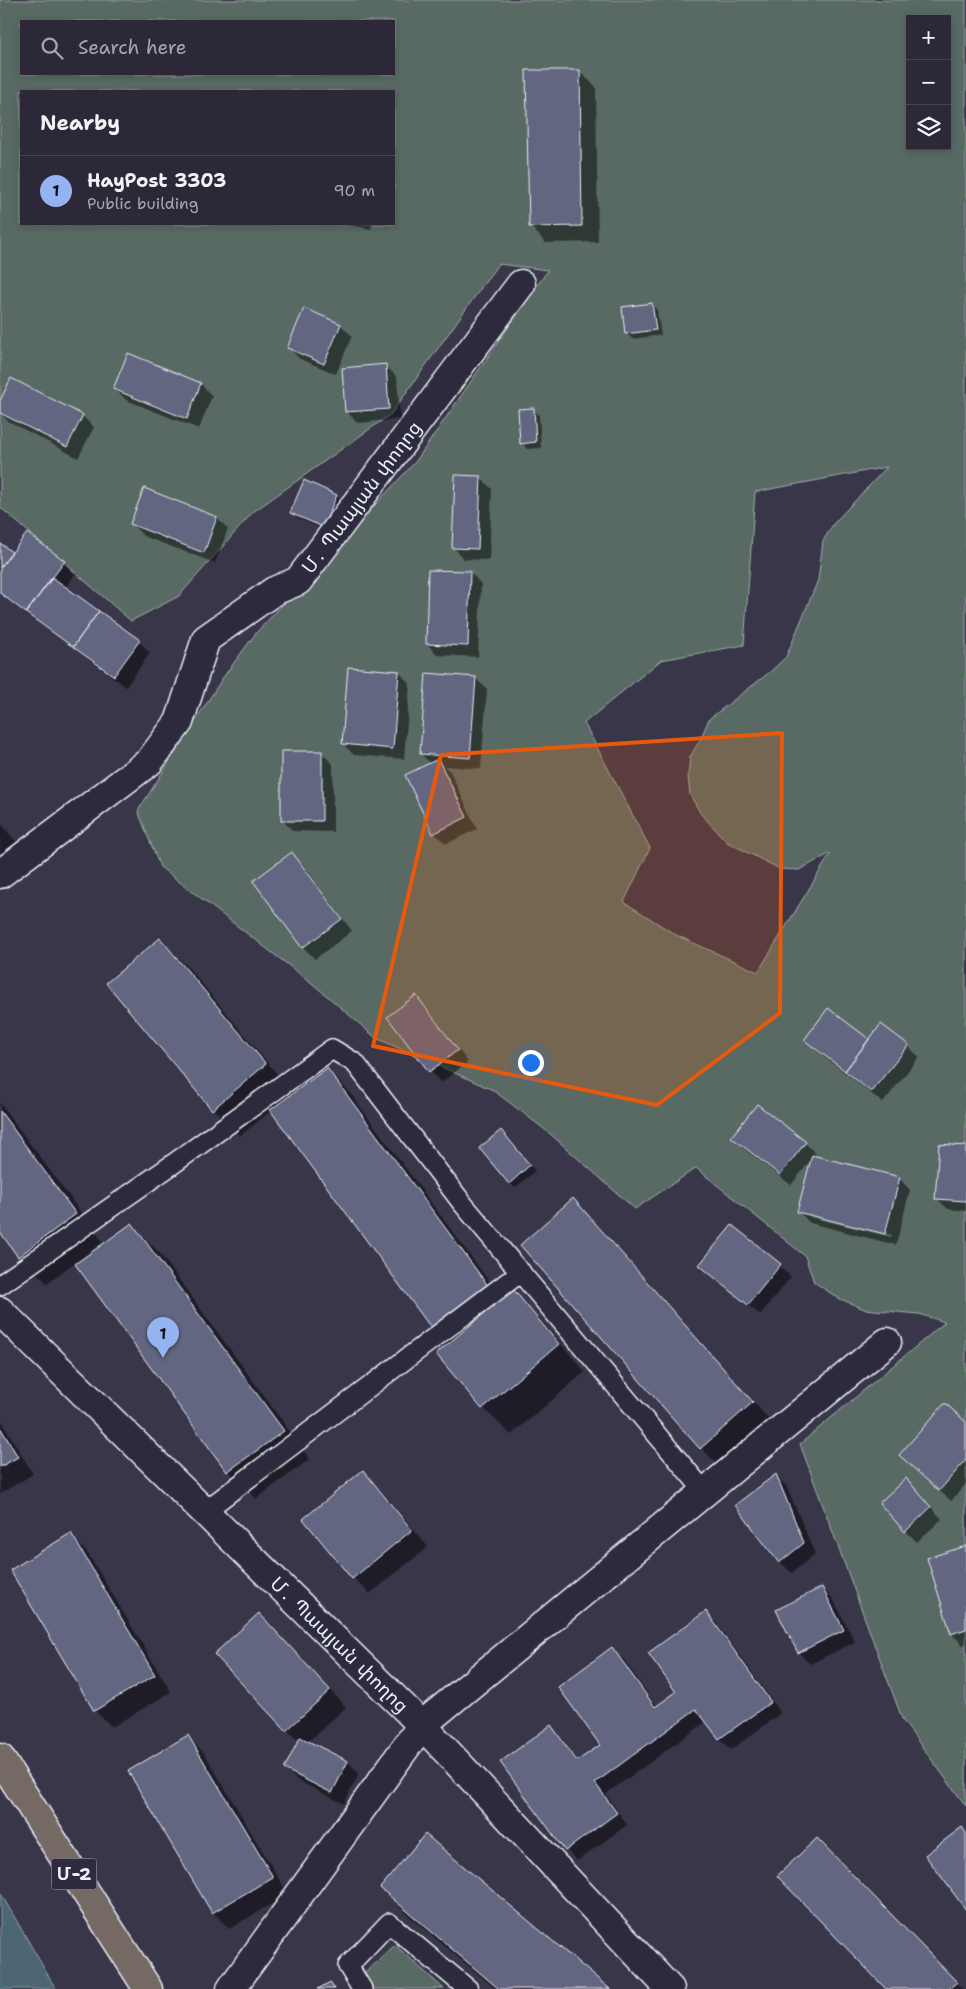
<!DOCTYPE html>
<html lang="en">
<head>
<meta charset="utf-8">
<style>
  body { margin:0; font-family:"Shantell Sans","Noto Sans Armenian",sans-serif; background:#343040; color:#f1f3f6 }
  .controls { position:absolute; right:15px; top:15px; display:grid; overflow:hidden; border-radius:0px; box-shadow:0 2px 8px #0003 }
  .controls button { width:45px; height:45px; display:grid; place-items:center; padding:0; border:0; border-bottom:1px solid #484453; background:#2c2838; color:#f1f3f6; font:25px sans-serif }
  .you { position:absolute; left:530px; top:1062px; width:18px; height:18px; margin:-12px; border:4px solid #fff; border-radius:50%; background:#1a73e8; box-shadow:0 0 0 8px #1a73e833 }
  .badge { display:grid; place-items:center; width:32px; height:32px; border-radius:50%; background:#95b2f1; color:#111; font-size:16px; font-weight:700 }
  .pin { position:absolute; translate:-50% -41px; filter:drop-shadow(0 1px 2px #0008) }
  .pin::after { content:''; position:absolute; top:26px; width:18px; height:15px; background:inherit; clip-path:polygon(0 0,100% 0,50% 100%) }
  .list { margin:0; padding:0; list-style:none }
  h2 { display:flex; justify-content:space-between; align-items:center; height:65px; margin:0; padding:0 20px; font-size:21px }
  h2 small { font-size:16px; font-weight:400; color:#a6a6ae }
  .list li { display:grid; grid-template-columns:32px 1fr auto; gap:15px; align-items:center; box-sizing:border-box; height:70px; padding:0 20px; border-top:1px solid #484453 }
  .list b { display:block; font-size:19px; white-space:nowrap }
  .list p { margin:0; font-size:16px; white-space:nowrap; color:#a6a6ae }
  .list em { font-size:16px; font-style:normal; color:#a6a6ae }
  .icon { flex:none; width:28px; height:28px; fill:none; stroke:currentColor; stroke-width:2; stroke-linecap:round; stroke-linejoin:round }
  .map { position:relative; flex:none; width:966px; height:1989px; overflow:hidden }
  .search { position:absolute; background:#2c2838; box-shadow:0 2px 8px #0003; left:20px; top:20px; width:375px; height:55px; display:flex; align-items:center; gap:12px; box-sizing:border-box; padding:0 18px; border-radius:0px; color:#a6a6ae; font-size:19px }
  .panel { position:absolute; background:#2c2838; box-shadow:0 2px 8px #0003; left:20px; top:90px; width:375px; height:135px; border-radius:0px }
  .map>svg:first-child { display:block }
</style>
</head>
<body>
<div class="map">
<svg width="966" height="1989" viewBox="0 0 966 1989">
  <rect width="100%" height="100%" fill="#3a364a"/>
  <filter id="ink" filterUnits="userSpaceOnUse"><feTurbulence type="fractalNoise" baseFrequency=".02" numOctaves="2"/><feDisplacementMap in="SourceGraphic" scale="10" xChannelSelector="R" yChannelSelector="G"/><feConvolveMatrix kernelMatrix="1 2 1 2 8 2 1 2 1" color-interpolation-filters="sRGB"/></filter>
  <g filter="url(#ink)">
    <path fill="#586b64" stroke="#a0aeae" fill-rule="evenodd" d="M0 0H966V1806L903 1721 800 1444 945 1322 919 1314 864 1309 838 1298 814 1282 805 1256 696 1168 635 1209 548 1132 493 1090 376 1038 313 984 160 867 138 811 222 679 256 633 416 461 548 270 498 264 391 414 253 512 179 596 131 621 0 507ZM910 19H947V146H910ZM21 21H394V74H21ZM21 91H394V224H21ZM887 467 834 523 823 541 818 580 786 657 770 672 709 719 700 740 690 757 688 776 690 795 701 814 727 842 780 869 799 870 831 853 758 972 676 935 624 902 650 848 584 723 661 660 744 645 755 492Z
      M395 1945 444 1989H373L364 1974Z"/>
    <path fill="#4d6676" stroke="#8b9eaa" d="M0 1892 56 1989H0Z"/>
    <path fill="#0007" fill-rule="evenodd" d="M579 71 596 87 598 242 546 243 530 226Z
      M345 224H372L371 229Z
      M652 304 657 310 661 335 632 339 627 333Z
      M305 310 341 325 352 336 336 374 300 359 289 348Z
      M129 355 201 384 212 396 199 429 126 400 115 389Z
      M386 366 397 377 400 419 358 423 346 411Z
      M0 404 82 416 94 427 78 458 8 421 0 413Z
      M533 410 539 415 541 448 527 449 522 443Z
      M481 478 492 489 489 560 464 559 453 547Z
      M145 490 217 518 228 529 215 563 143 536 132 524Z
      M336 496 342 501 329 531 297 518 292 512Z
      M0 545 12 554 64 562 75 574 65 588 139 641 150 653 126 687 0 593Z
      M470 572 481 584 478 657 438 655 427 644Z
      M399 672 410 684 404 759 354 755 343 744Z
      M475 678 487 689 481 769 444 766 450 771 477 829 446 844 434 833 431 764 421 754Z
      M321 752 333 764V832L293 831 282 820Z
      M0 822 22 849 0 866Z
      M292 854 303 865 352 931 315 959 303 947 255 881Z
      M160 939 188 967 294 1094 327 1069 348 1090 503 1300 513 1291 540 1319 585 1372 511 1435 483 1408 449 1345 432 1328 272 1110 240 1136 213 1109Z
      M416 996 427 1008 468 1062 441 1083 430 1071Z
      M828 1010 869 1041 908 1046 919 1057 883 1103 817 1051 806 1040Z
      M0 1103 103 1242 47 1283 19 1256 0 1230Z
      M506 1137 535 1171 515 1188 510 1183Z
      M732 1137 805 1143 816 1154 814 1157 899 1178 910 1190 896 1245 810 1223 799 1212 812 1159 791 1185 743 1148ZM810 1214 892 1235 891 1237 810 1217Z
      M966 1147V1211L948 1209 936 1198Z
      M573 1200 594 1221 773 1424 722 1469 701 1448Z
      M131 1225 159 1252 310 1459 256 1499 228 1471Z
      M732 1226 791 1277 760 1315 712 1276Z
      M0 1418 33 1474 0 1494Z
      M966 1423V1484L951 1501 912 1466Z
      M363 1472 380 1489 428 1547 370 1594 353 1578Z
      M776 1476 787 1487 815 1554 792 1573 780 1562 737 1505Z
      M917 1491 942 1519 917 1542 906 1531Z
      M70 1535 87 1552 171 1692 112 1727 95 1711 12 1570Z
      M966 1547V1644L963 1645 952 1634Z
      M822 1588 833 1599 855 1642 810 1664 799 1653 777 1610Z
      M705 1612 717 1624 781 1713 731 1750 720 1739 707 1721 606 1794 627 1825 577 1861 566 1850 551 1727 562 1738 579 1762 602 1745 612 1649 624 1660 657 1707 678 1692Z
      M275 1631 346 1707 308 1742 348 1762 359 1773 344 1804 297 1780 285 1769 299 1742 216 1654Z
      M188 1737 204 1753 288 1894 229 1929 213 1912Z
      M833 1856 962 1989H888Z
      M381 1888 608 1989H496L409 1916Z"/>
    <path fill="#646680" stroke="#e8f1f8" d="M526 70H580L582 226 529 227Z
      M652 303 656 330 625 334 622 307Z
      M304 308 341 324 324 364 287 348Z
      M128 353 201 383 187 419 113 389Z
      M386 364 389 409 345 412 342 368Z
      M11 378 83 415 67 447 0 413V401Z
      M534 408 536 442 520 444 518 409Z
      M455 475 481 476 478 549 452 548Z
      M304 480 337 495 323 527 290 513Z
      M144 488 217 517 204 553 130 524Z
      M27 533 65 561 26 613 0 593V568Z
      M0 543 12 552 0 568Z
      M428 570 470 571 468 646 426 644Z
      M52 577 99 611 73 647 26 613Z
      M99 611 140 640 114 676 73 647Z
      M348 667 399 671 393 749 342 744Z
      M426 673 476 677 470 758 420 754Z
      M281 751H322V821H281Z
      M438 759 467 817 433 834 405 775Z
      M292 852 342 919 302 948 253 881Z
      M160 938 266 1064 212 1110 106 983Z
      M416 995 458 1050 429 1072 387 1017Z
      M828 1008 869 1039 845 1071 804 1040Z
      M881 1024 909 1045 871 1092 845 1071Z
      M327 1068 489 1287 432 1329 270 1110Z
      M757 1104 806 1142 780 1175 731 1137Z
      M0 1111 76 1214 18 1257 0 1232Z
      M501 1130 530 1165 509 1184 479 1148Z
      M939 1144 966 1146V1201L935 1199Z
      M812 1155 900 1177 885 1234 797 1212Z
      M573 1198 753 1402 700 1449 520 1245Z
      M132 1223 284 1431 227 1472 75 1264Z
      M732 1225 781 1264 748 1305 699 1265Z
      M513 1289 559 1344 482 1409 436 1354Z
      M945 1403 966 1422V1460L939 1491 899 1455Z
      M0 1427 18 1457 0 1467Z
      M363 1470 412 1530 352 1579 303 1519Z
      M776 1474 804 1543 779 1563 735 1505Z
      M906 1478 931 1507 905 1532 879 1503Z
      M71 1533 155 1675 94 1711 10 1570Z
      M966 1546V1629L951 1634 927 1558Z
      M822 1587 844 1630 798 1653 776 1610Z
      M706 1611 771 1702 719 1739 696 1709 595 1783 617 1813 565 1851 500 1762 551 1725 577 1761 600 1745 558 1687 612 1647 655 1707 676 1692 648 1653Z
      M259 1613 330 1690 286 1731 214 1654Z
      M188 1735 273 1877 212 1913 128 1771Z
      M300 1737 348 1761 332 1793 284 1769Z
      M962 1827 966 1833V1910L925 1855Z
      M425 1834 610 1989H499L380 1888Z
      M817 1838 957 1982 949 1989H886L777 1876Z
      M330 1982 334 1989H318Z"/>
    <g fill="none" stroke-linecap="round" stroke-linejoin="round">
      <defs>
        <path id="lane" d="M0 1285 173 1164 332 1049 355 1063 463 1204 705 1492
          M205 1511 521 1272
          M362 1989 348 1966 389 1923 468 1989"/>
        <g id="street">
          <path id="s1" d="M0 874 149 762 179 722 206 639 274 591 298 581 521 284"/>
          <path id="s2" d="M0 1311 422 1725 670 1989"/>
          <path d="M231 1989 422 1725 887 1342"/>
        </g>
        <path id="highway" d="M0 1758 148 1989"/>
      </defs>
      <use href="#lane" stroke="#e8f1f8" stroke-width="22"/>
      <use href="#street" stroke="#e8f1f8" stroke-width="31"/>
      <use href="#highway" stroke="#e8f1f8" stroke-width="31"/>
      <use href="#lane" stroke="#2f2a3d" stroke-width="19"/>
      <use href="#street" stroke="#2f2a3d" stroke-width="28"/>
      <use href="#highway" stroke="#756964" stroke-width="28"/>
    </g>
  </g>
  <path fill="#e8590c" fill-opacity="0.2" stroke="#e8590c" stroke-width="4" stroke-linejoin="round" d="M782 733 780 1013 657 1105 373 1046 441 755Z"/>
  <g text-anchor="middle" stroke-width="5" stroke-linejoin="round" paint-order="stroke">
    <rect fill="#2f2a3d" stroke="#b0b5c0" stroke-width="1" x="51.5" y="1858.5" width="45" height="31" rx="4"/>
    <g font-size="18" font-weight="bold" fill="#e8f1f8">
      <text x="74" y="1880">Մ-2</text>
    </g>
    <g font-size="19" fill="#e8f1f8" stroke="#2f2a3d">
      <text dy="7" stroke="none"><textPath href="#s1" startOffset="538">Մ․ Պապյան փողոց</textPath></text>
      <text dy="7" stroke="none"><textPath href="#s2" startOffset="476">Մ․ Պապյան փողոց</textPath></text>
    </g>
  </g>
</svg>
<div class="controls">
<button>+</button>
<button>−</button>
<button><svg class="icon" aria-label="layers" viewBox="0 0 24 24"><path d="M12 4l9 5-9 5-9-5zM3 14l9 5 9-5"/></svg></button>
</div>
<div class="you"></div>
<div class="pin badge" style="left:163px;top:1358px">1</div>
<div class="search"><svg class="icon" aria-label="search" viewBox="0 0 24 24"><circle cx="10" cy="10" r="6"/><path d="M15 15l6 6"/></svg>Search here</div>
<section class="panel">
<h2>Nearby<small></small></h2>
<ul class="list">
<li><span class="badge">1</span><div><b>HayPost 3303</b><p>Public building</p></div><em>90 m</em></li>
</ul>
</section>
</div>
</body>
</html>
